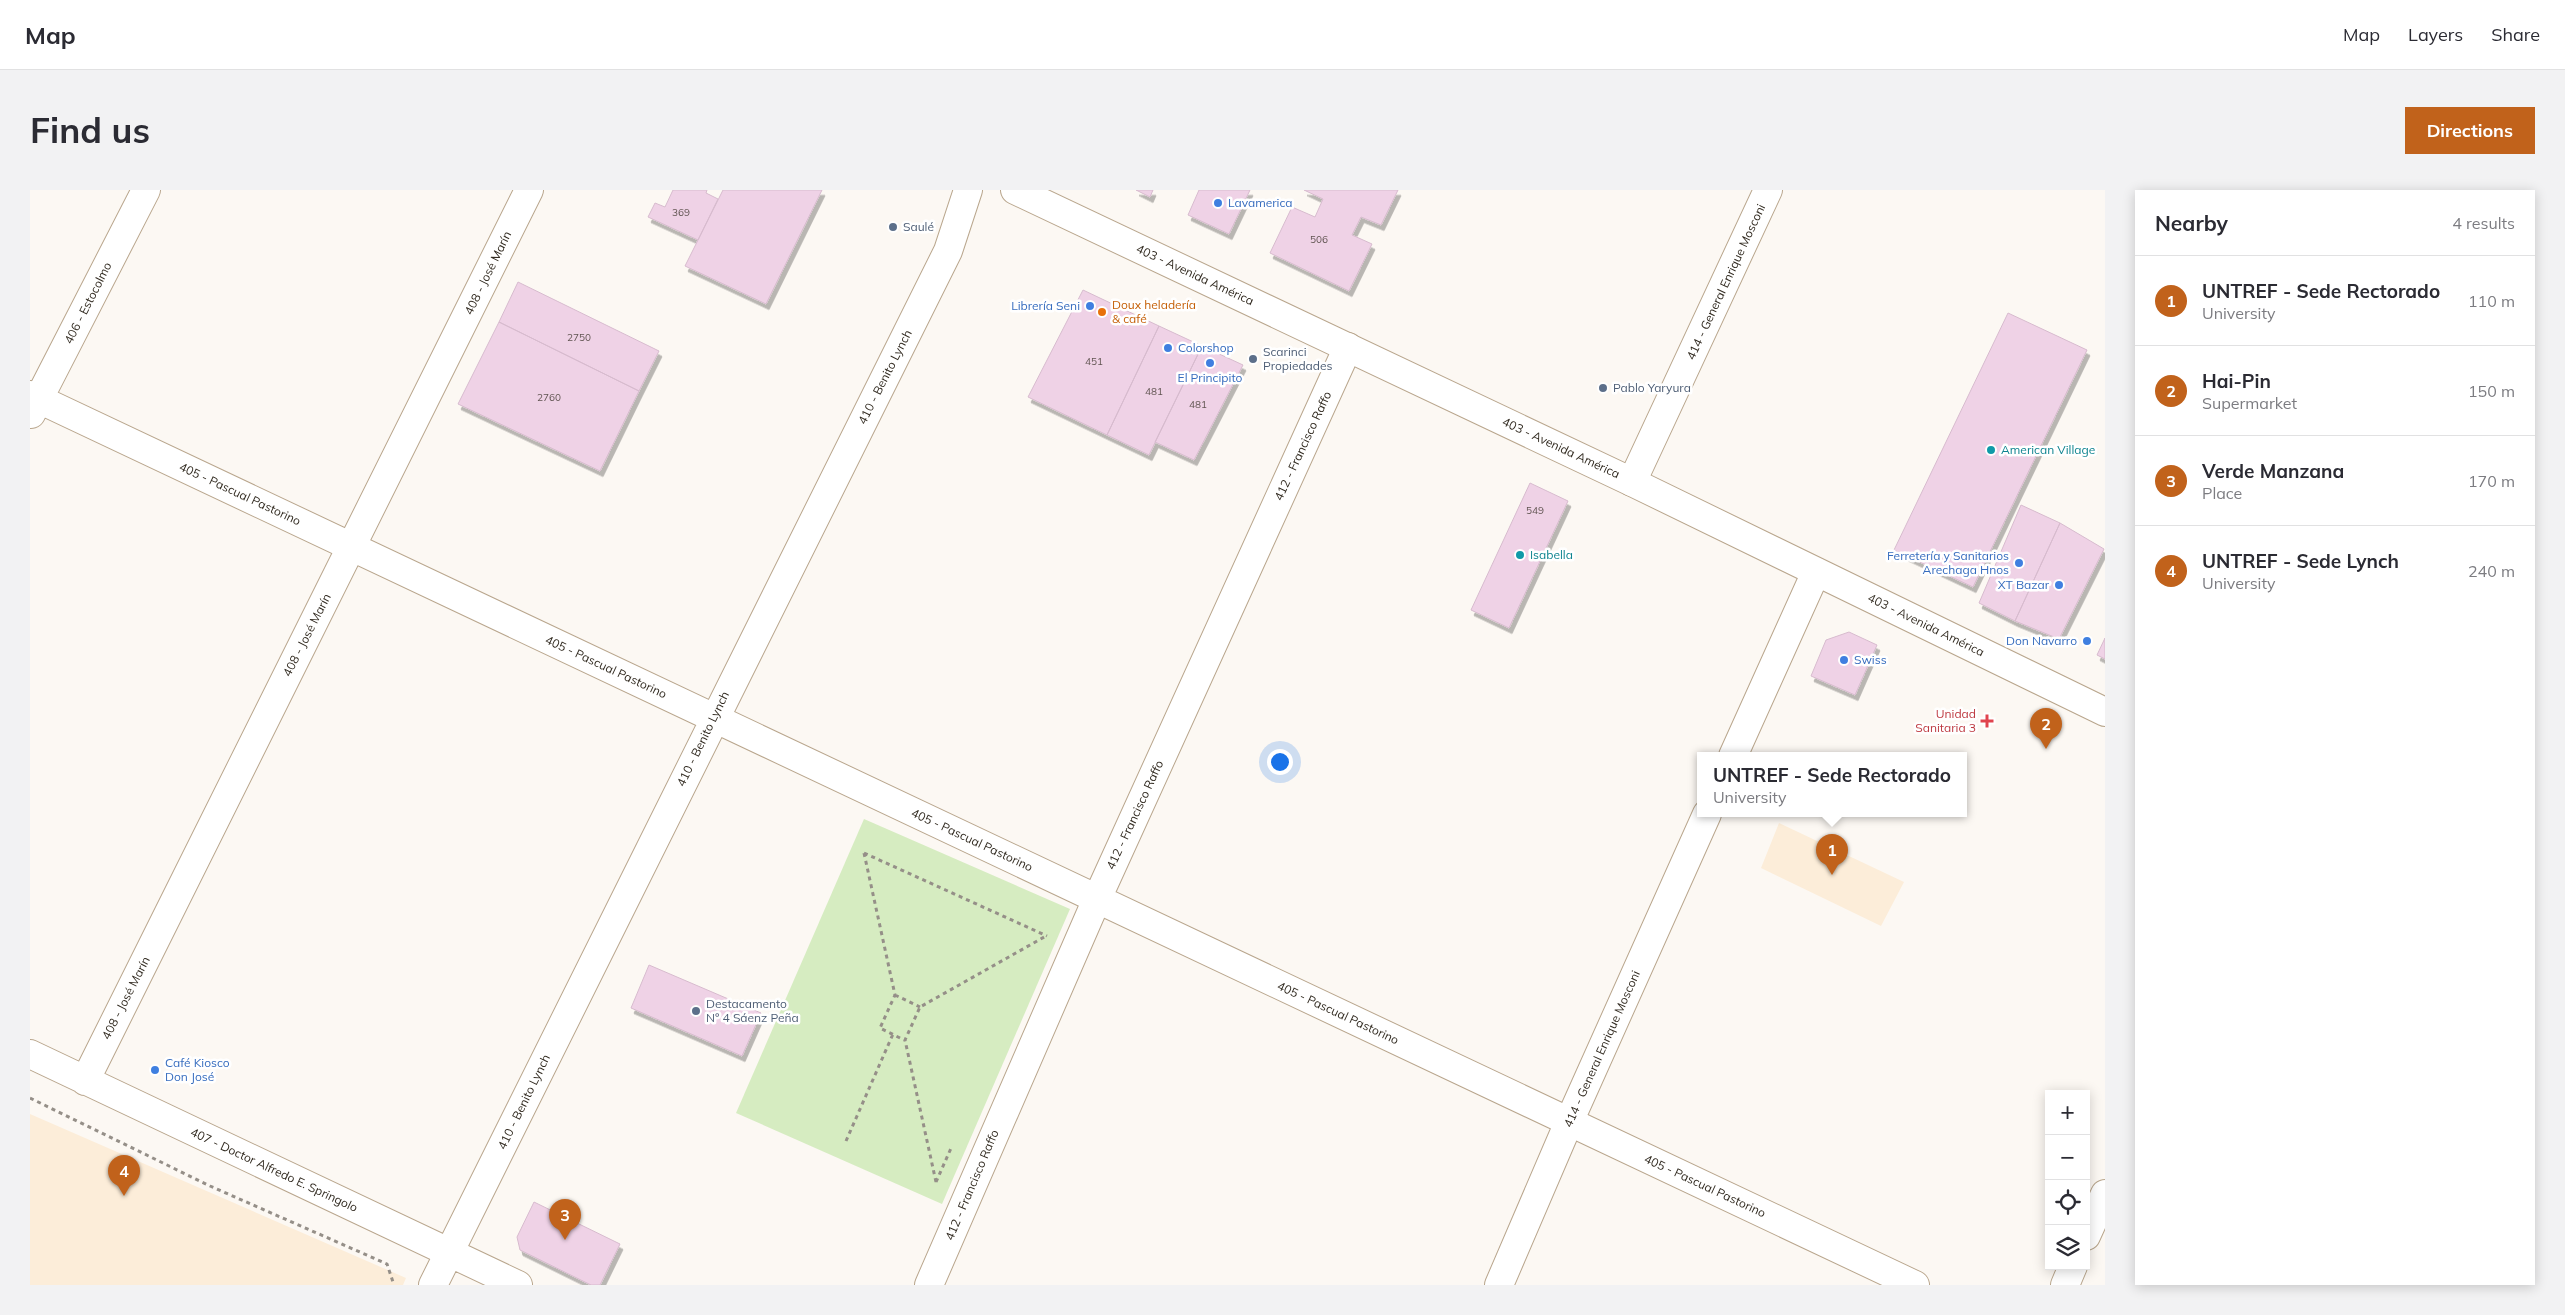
<!DOCTYPE html>
<html lang="en">
<head>
<meta charset="utf-8">
<style>
  body { margin:0; font-family:Mulish,sans-serif; background:#f2f2f3; color:#2b2b33 }
  .controls { position:absolute; right:15px; bottom:15px; display:grid; overflow:hidden; border-radius:0px; box-shadow:0 2px 12px #0003 }
  .controls button { width:45px; height:45px; display:grid; place-items:center; padding:0; border:0; border-bottom:1px solid #e1e1e2; background:#fff; color:#2b2b33; font:25px sans-serif }
  .you { position:absolute; left:1249px; top:571px; width:18px; height:18px; margin:-12px; border:4px solid #fff; border-radius:50%; background:#1a73e8; box-shadow:0 0 0 8px #1a73e833 }
  .badge { display:grid; place-items:center; width:32px; height:32px; border-radius:50%; background:#c1621b; color:#fff; font-size:16px; font-weight:700 }
  .pin { position:absolute; translate:-50% -41px; filter:drop-shadow(0 1px 2px #0008) }
  .pin::after { content:''; position:absolute; top:26px; width:18px; height:15px; background:inherit; clip-path:polygon(0 0,100% 0,50% 100%) }
  .popup { position:absolute; left:1667px; top:562px; width:270px; height:65px; box-sizing:border-box; display:grid; place-content:center; border-radius:0px; background:#fff; filter:drop-shadow(0 1px 4px #0005); font-size:16px; white-space:nowrap; color:#7c7c81 }
  .popup b { font-size:19px; color:#2b2b33 }
  .popup::after { content:''; position:absolute; left:50%; top:100%; margin-left:-10px; border:10px solid transparent; border-top-color:#fff }
  .list { margin:0; padding:0; list-style:none }
  h2 { display:flex; justify-content:space-between; align-items:center; height:65px; margin:0; padding:0 20px; font-size:21px }
  h2 small { font-size:16px; font-weight:400; color:#7c7c81 }
  .list li { display:grid; grid-template-columns:32px 1fr auto; gap:15px; align-items:center; box-sizing:border-box; height:90px; padding:0 20px; border-top:1px solid #e1e1e2 }
  .list b { display:block; font-size:19px; white-space:nowrap }
  .list p { margin:0; font-size:16px; white-space:nowrap; color:#7c7c81 }
  .list em { font-size:16px; font-style:normal; color:#7c7c81 }
  .icon { flex:none; width:28px; height:28px; fill:none; stroke:currentColor; stroke-width:2; stroke-linecap:round; stroke-linejoin:round }
  .map { position:relative; flex:none; width:2075px; height:1095px; overflow:hidden; border-radius:0px }
  header { display:flex; align-items:center; gap:30px; box-sizing:border-box; height:70px; padding:0 25px; background:#fff; border-bottom:1px solid #e1e1e2 }
  header strong { font-size:24px }
  nav { display:flex; gap:28px; margin-inline-start:auto; font-size:18px }
  .intro { display:flex; align-items:center; justify-content:space-between; box-sizing:border-box; height:120px; padding:0 30px }
  h1 { margin:0; font-size:35px }
  .button { padding:12px 22px; border-radius:0px; background:#c1621b; color:#fff; font-size:18px; font-weight:700 }
  main { display:flex; gap:30px; padding:0 30px }
  aside { flex:1; background:#fff; border-radius:0px; box-shadow:0 2px 12px #0003 }
  .map>svg:first-child { display:block }
</style>
</head>
<body>
<header>
<strong>Map</strong>
<nav><a>Map</a><a>Layers</a><a>Share</a></nav>
</header>
<div class="intro"><h1>Find us</h1><a class="button">Directions</a></div>
<main>
<div class="map">
<svg width="2075" height="1095" viewBox="0 0 2075 1095">
  <defs>
    <filter id="shadow"><feDropShadow dx="3" dy="5.5" stdDeviation="0" flood-color="#0004"/></filter>
  </defs>
  <rect width="100%" height="100%" fill="#fcf8f3"/>
  <path fill="#fcedd9" d="M1749 633 1874 692 1851 736 1731 678Z
    M0 924 376 1088 373 1095H0Z"/>
  <path fill="#d6ecc1" d="M834 629 1040 719 912 1014 706 923Z"/>
  <path fill="#efd2e6" stroke="#d7bbce" filter="url(#shadow)" d="M643 0H677L676 3 688 9 668 50 618 27 625 13 635 17Z
    M693 0H792L736 114 655 76Z
    M1106 0H1123L1120 7Z
    M1169 0H1220L1199 44 1158 25Z
    M1274 0H1368L1351 35 1331 27 1322 45 1342 54 1319 101 1240 63 1262 17 1285 27 1293 9Z
    M488 92 629 161 609 201 469 132Z
    M1053 100 1129 136 1077 245 998 207Z
    M1978 123 2057 160 1943 397 1864 360Z
    M469 132 609 201 570 281 428 214Z
    M1129 136 1172 156 1119 265 1077 245Z
    M1172 156 1213 175 1164 270 1125 252Z
    M1500 293 1538 311 1479 438 1441 420Z
    M1991 315 2030 333 1985 431 1949 413Z
    M2030 333 2074 359 2029 449 1985 431Z
    M1819 442 1847 455 1825 505 1781 486 1796 450Z
    M2075 448V469L2067 465Z
    M619 775 731 823 712 866 601 818Z
    M504 1012 590 1054 570 1095H561L490 1060 487 1047Z"/>
  <g fill="none" stroke-linecap="round" stroke-linejoin="round">
    <defs>
      <path id="minor" d="M0 205 1885 1095
        M1 224 116 0
        M1602 292 1738 0
        M1703 566 1786 382
        M0 864 488 1095
        M55 891 499 0
        M2056 1046 2075 1004
        M403 1095 918 61 938 0
        M899 1095 1067 709 1318 157
        M1469 1095 1539 932 1677 624
        M2035 1095 2043 1076"/>
      <path id="secondary" d="M985 0 1602 292 2075 522"/>
    </defs>
    <use href="#minor" stroke="#b9a68d" stroke-width="30"/>
    <use href="#secondary" stroke="#b9a68d" stroke-width="30"/>
    <path stroke="#958f88" stroke-width="3" stroke-dasharray="4 4" stroke-linecap="butt" d="M834 663 865 805 850 838 874 850
      M834 663 1017 746
      M865 805 890 817
      M0 908 180 996 357 1074 364 1095
      M816 951 863 844
      M906 992 875 850 890 817 1016 746
      M906 992 922 956"/>
    <use href="#minor" stroke="#fff" stroke-width="28"/>
    <use href="#secondary" stroke="#fff" stroke-width="28"/>
  </g>
  <g fill="#3f7fe0" stroke="#fff" stroke-width="2">
    <circle cx="1188" cy="13" r="5"/>
    <circle cx="1060" cy="116" r="5"/>
    <circle cx="1138" cy="158" r="5"/>
    <circle cx="1180" cy="173" r="5"/>
    <circle cx="1989" cy="373" r="5"/>
    <circle cx="2029" cy="395" r="5"/>
    <circle cx="2057" cy="451" r="5"/>
    <circle cx="1814" cy="470" r="5"/>
    <circle cx="125" cy="880" r="5"/>
  </g>
  <g fill="#5c6f8a" stroke="#fff" stroke-width="2">
    <circle cx="863" cy="37" r="5"/>
    <circle cx="1223" cy="169" r="5"/>
    <circle cx="1573" cy="198" r="5"/>
    <circle cx="666" cy="821" r="5"/>
  </g>
  <circle fill="#e8710a" stroke="#fff" stroke-width="2" cx="1072" cy="122" r="5"/>
  <g fill="#0f9aa8" stroke="#fff" stroke-width="2">
    <circle cx="1961" cy="260" r="5"/>
    <circle cx="1490" cy="365" r="5"/>
  </g>
  <path fill="#e0444e" stroke="#fff" stroke-width="2" d="M1954.5 523.5h5v5h5v5h-5v5h-5v-5h-5v-5h5z"/>
  <g text-anchor="middle" stroke-width="5" stroke-linejoin="round" paint-order="stroke">
    <g font-size="10" fill="#615552">
      <text x="651" y="26">369</text>
      <text x="1289" y="53">506</text>
      <text x="549" y="151">2750</text>
      <text x="1064" y="175">451</text>
      <text x="1124" y="205">481</text>
      <text x="519" y="211">2760</text>
      <text x="1168" y="218">481</text>
      <text x="1505" y="324">549</text>
    </g>
    <g font-size="12" fill="#366cbe" stroke="#fff" text-anchor="start">
      <text x="1198" y="17">Lavamerica</text>
      <text x="1050" y="120" text-anchor="end">Librería Seni</text>
      <text x="1148" y="162">Colorshop</text>
      <text x="1180" y="192" text-anchor="middle">El Principito</text>
      <text x="1979" y="370" text-anchor="end">Ferretería y Sanitarios<tspan x="1979" dy="14">Arechaga Hnos</tspan></text>
      <text x="2019" y="399" text-anchor="end">XT Bazar</text>
      <text x="2047" y="455" text-anchor="end">Don Navarro</text>
      <text x="1824" y="474">Swiss</text>
      <text x="135" y="877">Café Kiosco<tspan x="135" dy="14">Don José</tspan></text>
    </g>
    <g font-size="12" fill="#4e5e75" stroke="#fff" text-anchor="start">
      <text x="873" y="41">Saulé</text>
      <text x="1233" y="166">Scarinci<tspan x="1233" dy="14">Propiedades</tspan></text>
      <text x="1583" y="202">Pablo Yaryura</text>
      <text x="676" y="818">Destacamento<tspan x="676" dy="14">N° 4 Sáenz Peña</tspan></text>
    </g>
    <g font-size="12" fill="#322b21" stroke="#fff">
      <text transform="translate(458 83) rotate(-64)" y="4">408 - José Marín</text>
      <text transform="translate(1165 85) rotate(25)" y="4">403 - Avenida América</text>
      <text transform="translate(1696 92) rotate(-65)" y="4">414 - General Enrique Mosconi</text>
      <text transform="translate(58 113) rotate(-63)" y="4">406 - Estocolmo</text>
      <text transform="translate(855 187) rotate(-63)" y="4">410 - Benito Lynch</text>
      <text transform="translate(1273 256) rotate(-65)" y="4">412 - Francisco Raffo</text>
      <text transform="translate(1531 258) rotate(25)" y="4">403 - Avenida América</text>
      <text transform="translate(210 304) rotate(25)" y="4">405 - Pascual Pastorino</text>
      <text transform="translate(1896 435) rotate(26)" y="4">403 - Avenida América</text>
      <text transform="translate(277 445) rotate(-63)" y="4">408 - José Marín</text>
      <text transform="translate(576 477) rotate(25)" y="4">405 - Pascual Pastorino</text>
      <text transform="translate(673 549) rotate(-64)" y="4">410 - Benito Lynch</text>
      <text transform="translate(1105 625) rotate(-65)" y="4">412 - Francisco Raffo</text>
      <text transform="translate(942 650) rotate(25)" y="4">405 - Pascual Pastorino</text>
      <text transform="translate(96 808) rotate(-63)" y="4">408 - José Marín</text>
      <text transform="translate(1308 823) rotate(25)" y="4">405 - Pascual Pastorino</text>
      <text transform="translate(1572 859) rotate(-66)" y="4">414 - General Enrique Mosconi</text>
      <text transform="translate(494 912) rotate(-64)" y="4">410 - Benito Lynch</text>
      <text transform="translate(244 980) rotate(25)" y="4">407 - Doctor Alfredo E. Springolo</text>
      <text transform="translate(942 995) rotate(-67)" y="4">412 - Francisco Raffo</text>
      <text transform="translate(1675 996) rotate(25)" y="4">405 - Pascual Pastorino</text>
    </g>
    <g font-size="12" fill="#c56008" stroke="#fff" text-anchor="start">
      <text x="1082" y="119">Doux heladería<tspan x="1082" dy="14">&amp; café</tspan></text>
    </g>
    <g font-size="12" fill="#0d838f" stroke="#fff" text-anchor="start">
      <text x="1971" y="264">American Village</text>
      <text x="1500" y="369">Isabella</text>
    </g>
    <g font-size="12" fill="#be3a42" stroke="#fff" text-anchor="end">
      <text x="1946" y="528">Unidad<tspan x="1946" dy="14">Sanitaria 3</tspan></text>
    </g>
  </g>
</svg>
<div class="controls">
<button>+</button>
<button>−</button>
<button><svg class="icon" aria-label="locate" viewBox="0 0 24 24"><circle cx="12" cy="12" r="6"/><path d="M12 2v4M12 18v4M2 12h4M18 12h4"/></svg></button>
<button><svg class="icon" aria-label="layers" viewBox="0 0 24 24"><path d="M12 4l9 5-9 5-9-5zM3 14l9 5 9-5"/></svg></button>
</div>
<div class="you"></div>
<div class="pin badge" style="left:1802px;top:685px">1</div>
<div class="popup"><b>UNTREF - Sede Rectorado</b>University</div>
<div class="pin badge" style="left:2016px;top:559px">2</div>
<div class="pin badge" style="left:535px;top:1050px">3</div>
<div class="pin badge" style="left:94px;top:1006px">4</div>
</div>
<aside>
<h2>Nearby<small>4 results</small></h2>
<ul class="list">
<li><span class="badge">1</span><div><b>UNTREF - Sede Rectorado</b><p>University</p></div><em>110 m</em></li>
<li><span class="badge">2</span><div><b>Hai-Pin</b><p>Supermarket</p></div><em>150 m</em></li>
<li><span class="badge">3</span><div><b>Verde Manzana</b><p>Place</p></div><em>170 m</em></li>
<li><span class="badge">4</span><div><b>UNTREF - Sede Lynch</b><p>University</p></div><em>240 m</em></li>
</ul>
</aside>
</main>
</body>
</html>
